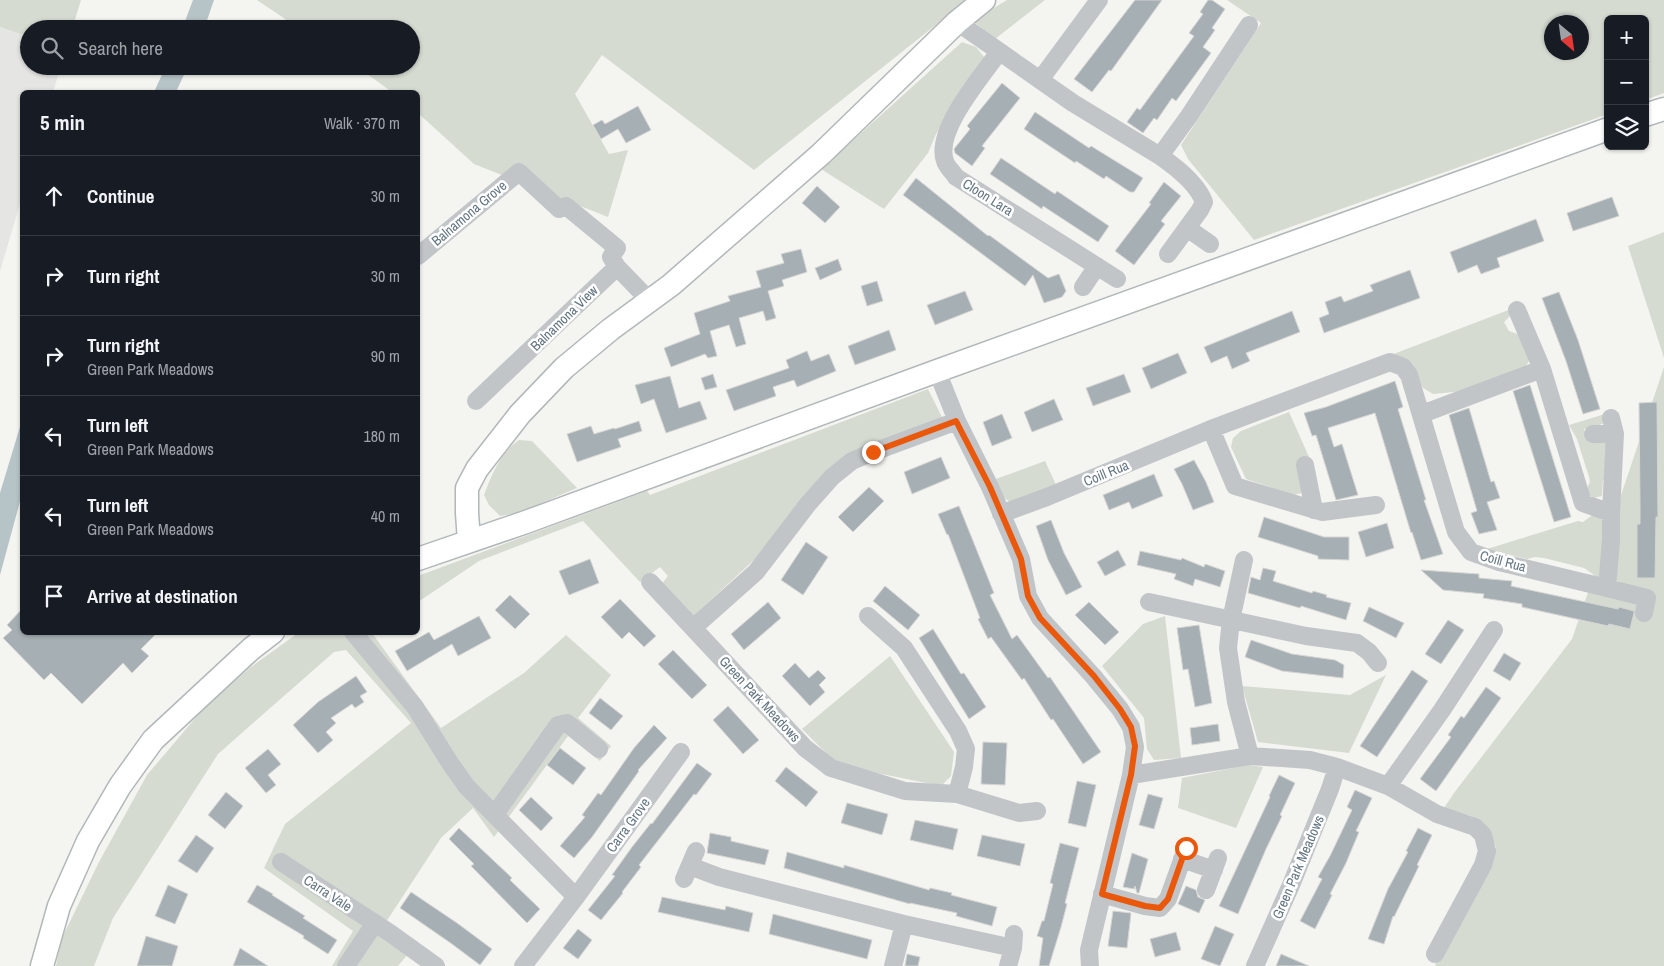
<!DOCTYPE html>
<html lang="en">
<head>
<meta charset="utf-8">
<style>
  body { margin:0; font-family:"Archivo Narrow",sans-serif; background:#20242c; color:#f1f3f6 }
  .controls { position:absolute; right:15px; top:15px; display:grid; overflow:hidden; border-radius:8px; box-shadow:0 1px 4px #0004 }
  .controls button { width:45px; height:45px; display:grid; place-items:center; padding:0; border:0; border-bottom:1px solid #363941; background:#171b24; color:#f1f3f6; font:25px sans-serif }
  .compass { position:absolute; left:1544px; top:15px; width:45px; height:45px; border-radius:50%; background:#171b24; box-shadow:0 1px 4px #0004; rotate:151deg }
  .stop { position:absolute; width:15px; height:15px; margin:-11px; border:4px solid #ea580c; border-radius:50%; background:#fff }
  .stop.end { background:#ea580c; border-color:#fff; box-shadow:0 1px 5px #0008 }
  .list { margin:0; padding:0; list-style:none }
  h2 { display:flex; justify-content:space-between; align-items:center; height:65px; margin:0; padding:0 20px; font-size:21px }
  h2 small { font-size:16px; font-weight:400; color:#9ea1a6 }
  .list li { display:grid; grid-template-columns:32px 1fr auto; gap:15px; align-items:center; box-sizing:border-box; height:80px; padding:0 20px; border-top:1px solid #363941 }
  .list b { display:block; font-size:19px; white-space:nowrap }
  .list p { margin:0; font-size:16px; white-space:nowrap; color:#9ea1a6 }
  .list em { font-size:16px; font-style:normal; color:#9ea1a6 }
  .icon { flex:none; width:28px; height:28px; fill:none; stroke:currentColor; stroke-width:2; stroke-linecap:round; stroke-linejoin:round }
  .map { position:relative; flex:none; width:1664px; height:966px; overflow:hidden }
  .search { position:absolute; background:#171b24; box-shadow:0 1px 4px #0004; left:20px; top:20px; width:400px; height:55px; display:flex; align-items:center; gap:12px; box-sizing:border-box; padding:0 18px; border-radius:28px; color:#9ea1a6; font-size:19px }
  .panel { position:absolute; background:#171b24; box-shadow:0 1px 4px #0004; left:20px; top:90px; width:400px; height:545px; border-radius:8px }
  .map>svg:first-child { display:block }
</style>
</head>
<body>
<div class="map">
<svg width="1664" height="966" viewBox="0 0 1664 966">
  <rect width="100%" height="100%" fill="#f4f4f0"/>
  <path fill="#e5e6e4" d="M0 27 29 37V66H61L53 92H22V197L0 271Z"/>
  <path fill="#d5dbd1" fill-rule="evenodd" d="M0 0H81L72 29H29V37L0 27Z
    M257 0H967L754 170 602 55 575 94 609 154 628 150 608 217 474 164 418 113V92H392L356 66H411V29H300Z
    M1007 0H1045L995 39 973 21Z
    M1227 0H1664V93L1645 100V19H1608V114L1254 240 1188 159 1181 145 1261 23ZM1552 22H1582V52H1552Z
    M962 42 976 47 985 58 936 134 928 153 884 209 821 169Z
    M1664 232V358L1628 246Z
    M1511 309V315L1504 322 1509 331 1520 335 1530 359 1525 368 1464 391 1433 394 1423 388 1412 369 1391 355Z
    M1664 367V966H1436L1435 965 1496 847C1482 814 1476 818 1444 808L1454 793 1572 639 1594 575 1584 568 1544 558 1535 557 1527 559 1487 549 1578 521 1583 522 1595 513C1606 518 1605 528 1606 540Z
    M928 389 942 417 840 465 805 494 755 559 690 619 660 586 668 576 660 567 640 582 583 521 479 561 418 602V576L647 491 650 495Z
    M1289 412 1309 457 1297 461 1305 480 1301 493 1294 495 1246 479 1231 447 1233 438 1241 431Z
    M1605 414 1606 422 1593 428 1584 429V435L1589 439 1603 440 1608 445V479L1603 480 1602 496 1593 498 1589 495 1587 488 1590 482 1589 477 1577 439 1569 425Z
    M519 440 532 441 577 488 518 513 500 516 489 505 484 495C492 474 501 452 519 440Z
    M1045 461 1057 487 1010 502 1003 497 996 479Z
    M1165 616 1181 758 1154 760 1147 749 1144 718 1102 666 1143 624Z
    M298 633H372L441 728 524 673 566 635 611 675 578 718 611 746 600 761 568 736 494 837 473 808 441 838 386 922 418 942 398 966H332L353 931 264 868 285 824 411 723 346 650 334 652 218 754 113 918 94 966H56L61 940 99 862 147 775 203 709 251 667Z
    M890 656 954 752 951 776 941 786 867 771 832 759 802 729Z
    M1386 675 1349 753 1258 742 1242 686 1350 695Z
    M1248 765 1263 767 1236 828 1178 808 1182 778Z"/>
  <path fill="#b7c4c7" d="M193 0H214L204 29H182Z
    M166 66H188L176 92H154Z
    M22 420V494L0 575V493Z"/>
  <path fill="#a6afb4" stroke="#d6d6d3" d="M1135 0H1162L1111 71 1109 70 1092 92 1074 79Z
    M1208 0H1212L1225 9 1212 28 1215 30 1203 47 1211 53 1176 101 1172 98 1157 120 1154 118 1143 133 1127 122 1137 108 1140 110 1194 36 1189 33 1203 14 1200 12Z
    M1002 83 1020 98 982 146 985 148 972 166 955 153 954 149 970 129 967 126Z
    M638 106 651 130 626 143 618 129 601 139 593 125 602 120 605 124Z
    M1035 112 1089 148 1091 146 1143 178 1134 192H1130L1106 176 1104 179 1076 161 1075 163 1024 129Z
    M1001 158 1055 194 1057 191 1109 226 1098 242 1043 206 1042 209 990 174Z
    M916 178 988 236 989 235 1048 278 1059 274 1066 291 1062 297 1044 303 1033 275 1025 286 903 195Z
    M1164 182 1181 196 1161 221 1165 224 1134 265 1115 251 1151 204 1149 203Z
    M817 186 840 207 825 223 802 203Z
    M1612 197 1619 216 1573 231 1567 213Z
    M1536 219 1544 241 1497 258 1500 267 1481 274 1477 265 1458 273 1450 252Z
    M801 249 807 272 782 280 784 286 768 291 776 318 766 321 763 311 739 318 746 344 736 347 729 325 710 331 717 356 708 358 705 354 671 367 664 348 700 334 694 313 730 301 728 296 761 287 756 271 784 263 781 254Z
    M838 259 842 270 820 280 815 268Z
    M1410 270 1420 298 1324 333 1319 318 1329 314 1325 302 1341 296 1344 302 1373 291 1370 285Z
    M877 281 883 301 867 306 861 286Z
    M965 291 973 310 935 325 927 305Z
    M1559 292 1578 340 1600 409 1583 414 1566 361 1542 298Z
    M1292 311 1300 332 1246 353 1250 361 1232 369 1227 356 1211 363 1204 347Z
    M889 330 896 350 855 365 848 346Z
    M807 351 811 361 829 354 836 371 797 387 794 380 773 387 776 396 734 411 726 390 789 368 786 360Z
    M1178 353 1187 373 1151 389 1142 368Z
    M713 374 717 387 705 390 701 378Z
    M1124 374 1131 392 1093 406 1086 388Z
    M670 376 679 408 700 401 707 419 666 433 654 399 641 404 635 385Z
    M1395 381 1403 407 1398 409 1426 500H1424L1443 554 1421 560 1412 532 1411 533 1375 413 1328 428 1334 447 1342 444 1358 495 1336 500 1316 435 1312 436 1304 413 1326 407Z
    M1530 385 1571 517 1554 522 1513 391Z
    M1054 399 1063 420 1032 432 1024 412Z
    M1657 402 1658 517H1656L1655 578H1637V524H1640V505L1639 403Z
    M1469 408 1491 482 1494 481 1500 498 1487 502 1497 530 1479 534 1471 513 1477 511 1449 415Z
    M1002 414 1012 438 992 446 983 422Z
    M639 421 642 431 618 439 621 447 577 462 567 434 591 426 594 434 614 428 615 429Z
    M941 457 950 478 912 494 904 472Z
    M1194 460 1206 482 1214 502 1193 510 1182 484 1174 469Z
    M1154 474 1163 496 1132 509 1129 502 1109 510 1103 495Z
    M869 487 884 501 853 532 838 517Z
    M959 506 994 593 990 595 1012 639 1017 635 1048 678 1050 677 1101 752 1083 764 1053 719 1051 720 1024 678 1022 680 991 637 988 639 978 619 980 618 948 534 947 535 938 514Z
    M1264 517 1324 537H1349V560L1318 559V556L1258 537Z
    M1051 520 1064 553 1082 587 1066 595 1048 560 1036 526Z
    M1387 523 1394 548 1366 557 1358 532Z
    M806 542 828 557 803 595 781 580Z
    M1118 550 1126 565 1105 576 1097 562Z
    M1140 551 1181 560 1182 558 1204 567 1205 564 1225 571 1220 587 1195 579 1193 586 1174 579 1176 574 1137 565Z
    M590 559 599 583 569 595 559 571Z
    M1263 568 1276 571 1273 581 1312 593 1313 591 1327 595 1326 597 1351 603 1346 620 1301 606 1300 608 1248 593 1251 577 1260 580Z
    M1421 570 1479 574V578L1512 581 1511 586 1618 609 1619 607 1634 611V613L1630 629 1609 624 1608 626 1522 607V604L1483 598 1484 594 1443 590Z
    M885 586 920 615 908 630 873 601Z
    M510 595 530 614 515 629 495 610Z
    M620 599 656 636 644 647 629 632 622 639 601 617Z
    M768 602 781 618 744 650 731 634Z
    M1089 602 1119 632 1105 645 1075 615Z
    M1369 607 1404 623 1396 638 1363 621Z
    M22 609V632H158L141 649 149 656 132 673 123 663 82 704 51 673 44 680 3 638 12 630 7 625Z
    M479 616 491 638 458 656 452 644 407 671 395 651 429 632 434 640Z
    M1448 620 1464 630 1441 664 1425 654Z
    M1199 625 1212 703 1195 707 1188 669 1183 670 1177 628Z
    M933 629 961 674 964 673 986 707 969 719 919 638Z
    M1251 640 1292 654 1335 660 1344 665 1343 678 1282 671 1245 657Z
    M673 650 707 685 692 699 658 664Z
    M1504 653 1521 663 1510 681 1493 671Z
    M795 663 809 678 818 670 826 678 819 685 825 692 810 706 782 676Z
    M1412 670 1428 681 1377 757 1360 746Z
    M356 676 367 692 360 696 364 702 355 708 352 704 331 718 336 723 326 732 333 740 318 753 293 725 318 702Z
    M1486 687 1501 698 1436 791 1420 779 1451 737 1448 735 1461 716 1464 718Z
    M600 698 623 716 611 730 589 713Z
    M728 706 759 740 743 754 713 720Z
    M1218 724 1220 741 1192 745 1190 728Z
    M654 725 667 738 638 770 639 771 592 837 574 858 560 846 585 817 582 815 598 793 601 795 634 748Z
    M983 742 1007 743 1005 785 981 784Z
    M560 748 586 768 573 785 547 765Z
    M268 749 281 764 268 775 276 785 266 793 245 768Z
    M697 763 712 774 696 795 694 794 639 865 641 867 622 892 623 893 601 920 588 910 615 876 612 875 632 847 651 823 652 824Z
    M786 767 818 792 806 807 775 781Z
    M1279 775 1295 783 1280 815 1282 816 1266 849 1238 914 1219 906 1270 797 1269 796Z
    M1077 781 1096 785 1086 827 1068 823Z
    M1355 790 1372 798 1356 831 1359 832 1346 863 1330 894 1332 895 1315 929 1300 921 1322 879 1318 877 1330 856 1352 810 1347 807Z
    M226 792 243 806 225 829 208 815Z
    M1148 794 1163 798 1154 829 1139 825Z
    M531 797 553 818 541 831 519 810Z
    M847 803 888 814 882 835 841 823Z
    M915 820 958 829 953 850 910 840Z
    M459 828 512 878 510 880 540 909 527 923 471 866 474 864 449 839Z
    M1418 828 1432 835 1417 865 1419 866 1394 917 1393 916 1384 944 1368 939 1388 889 1408 852 1406 851Z
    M710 833 731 837V841L769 850 765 865 707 853Z
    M196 835 214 848 197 873 178 861Z
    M982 835 1025 844 1020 866 977 856Z
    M1060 843 1079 848 1065 903 1067 904 1061 927 1049 966H1039L1043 938 1037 936 1042 921H1044L1053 884 1050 883Z
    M787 852 844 868V865L929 890 930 888 952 893 951 895 997 907 992 926 956 916 957 913 910 903V904L784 868Z
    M1132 853 1148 859 1139 893H1137L1135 886 1134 889 1123 887Z
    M168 885 188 894 175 924 155 916Z
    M257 885 273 894 272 895 305 916 303 918 337 940 328 954 303 938 304 936 247 902Z
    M1186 886 1196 890 1198 897 1205 900 1199 913 1178 904Z
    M411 892 457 923 492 949 480 965 452 944 400 908Z
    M662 897 725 910 726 906 753 913 749 932 658 912Z
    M1113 911 1131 913 1127 948 1108 946Z
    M773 914 872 940 867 959 769 934Z
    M1215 926 1234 934 1220 966 1201 959Z
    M578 929 592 940 578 959 563 948Z
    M1176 932 1181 950 1155 957 1150 939Z
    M146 936 178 946 172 966H137Z
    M240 948 268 966H233Z
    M907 954 920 957 918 966H905Z
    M1281 954 1309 966H1276Z"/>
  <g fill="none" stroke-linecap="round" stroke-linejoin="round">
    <defs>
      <path id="major" d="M1645 115 1664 109
        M469 541 467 513V488L477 469 520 414 564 368 611 329 671 285 821 154 957 22 984 0
        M418 559 526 522 937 371 1608 129
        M42 966 59 906 88 841 120 786 153 740 251 649 273 632"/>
    </defs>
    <use href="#major" stroke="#b2b7ba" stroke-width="25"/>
    <path stroke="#c1c5c8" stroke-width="18" d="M957 22 1073 103 1160 156C1176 167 1197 183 1204 202L1200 210 1168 254
      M999 52C982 76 934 131 945 161 946 166 953 172 956 177L1117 279
      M1040 80 1099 0
      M1160 156 1189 116 1249 25
      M1187 228 1210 244
      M418 256 519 172 559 209 566 206 617 248 611 257 617 267
      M1083 287 1097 266
      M1517 310 1542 369 1583 503 1611 513
      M937 371 957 421 990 487 1021 559 1028 596 1040 618 1093 676 1120 709 1131 727 1135 747 1131 775 1089 950 1090 966
      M476 401 617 267 650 301
      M1422 414 1542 369
      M1211 429 1390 362 1403 367 1409 375 1456 532 1471 552 1499 562 1607 588 1611 540V513L1615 434 1611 418
      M1593 434H1615
      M1305 465 1314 510
      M1001 514 1047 497 1211 429 1235 486 1322 512 1376 505
      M1244 560 1231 620 1228 648 1236 702 1250 756
      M650 582 693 628
      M1607 588 1647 598 1644 613
      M1149 602 1306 636 1357 643 1369 652 1378 663
      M868 616 904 648 958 731 966 749 964 767 957 794 905 791 831 768 805 748 693 628 756 572 808 504 832 477 852 461 873 452 957 421
      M353 632 415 707 450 763 467 787 576 897
      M1131 775 1250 756 1310 760 1337 767 1388 786 1437 814 1475 827 1483 835 1487 851 1483 865 1435 954
      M1388 786 1442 710 1494 630
      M957 794 1019 813 1037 811
      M495 814 558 725 567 723 599 749
      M1182 859 1214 870
      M281 862 390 933 436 966
      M690 866 719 877 904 924 1013 948
      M684 879 696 851
      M1206 890 1218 858
      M1102 894 1145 906 1160 908 1168 899 1186 849
      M346 966 375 923
      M523 966 576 897 681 752
      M893 966 904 924
      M1008 966 1013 948 1014 934
      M1255 966 1291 885 1330 789 1337 767"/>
    <use href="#major" stroke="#fff" stroke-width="22"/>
  </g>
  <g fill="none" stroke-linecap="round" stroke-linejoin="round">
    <path stroke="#ea580c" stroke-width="6" d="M873 452 956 421 990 487 1021 559 1028 596 1040 618 1094 676 1120 709 1131 727 1135 746 1131 775 1102 894 1145 906 1160 908 1168 899 1186 848"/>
  </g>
  <g text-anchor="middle" stroke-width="5" stroke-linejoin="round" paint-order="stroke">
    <g font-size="14" fill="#637582" stroke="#fff">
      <text transform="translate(988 197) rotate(32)" y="5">Cloon Lara</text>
      <text transform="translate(469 213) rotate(-40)" y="5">Balnamona Grove</text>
      <text transform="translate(564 318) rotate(-44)" y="5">Balnamona View</text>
      <text transform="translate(1106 473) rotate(-22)" y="5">Coill Rua</text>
      <text transform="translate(1503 561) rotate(15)" y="5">Coill Rua</text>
      <text transform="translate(760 699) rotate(47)" y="5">Green Park Meadows</text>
      <text transform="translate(628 825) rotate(-54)" y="5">Carra Grove</text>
      <text transform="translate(1298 867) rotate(-67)" y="5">Green Park Meadows</text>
      <text transform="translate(328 893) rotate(33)" y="5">Carra Vale</text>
    </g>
  </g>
</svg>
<div class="controls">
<button>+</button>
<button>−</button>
<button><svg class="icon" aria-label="layers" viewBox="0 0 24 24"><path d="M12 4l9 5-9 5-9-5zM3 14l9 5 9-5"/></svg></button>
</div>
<svg class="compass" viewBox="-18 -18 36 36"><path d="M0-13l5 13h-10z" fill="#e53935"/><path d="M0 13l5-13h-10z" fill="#9ea1a6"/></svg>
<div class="stop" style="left:1186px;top:848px"></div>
<div class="stop end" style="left:873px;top:452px"></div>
<div class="search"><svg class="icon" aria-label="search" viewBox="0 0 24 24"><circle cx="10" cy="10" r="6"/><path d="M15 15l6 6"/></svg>Search here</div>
<section class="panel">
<h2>5 min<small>Walk · 370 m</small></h2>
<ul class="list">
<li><svg class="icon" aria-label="ahead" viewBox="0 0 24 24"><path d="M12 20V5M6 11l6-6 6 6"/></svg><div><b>Continue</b></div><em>30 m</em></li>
<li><svg class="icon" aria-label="right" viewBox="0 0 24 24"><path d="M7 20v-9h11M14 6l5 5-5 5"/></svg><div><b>Turn right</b></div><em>30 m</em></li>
<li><svg class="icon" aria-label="right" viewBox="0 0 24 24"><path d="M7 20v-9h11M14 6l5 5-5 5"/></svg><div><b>Turn right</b><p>Green Park Meadows</p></div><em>90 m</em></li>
<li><svg class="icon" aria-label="left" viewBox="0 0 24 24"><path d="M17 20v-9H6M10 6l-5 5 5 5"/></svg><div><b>Turn left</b><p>Green Park Meadows</p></div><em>180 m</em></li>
<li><svg class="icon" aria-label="left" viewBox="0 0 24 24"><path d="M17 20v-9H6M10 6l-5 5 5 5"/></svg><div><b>Turn left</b><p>Green Park Meadows</p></div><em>40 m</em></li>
<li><svg class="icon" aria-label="arrive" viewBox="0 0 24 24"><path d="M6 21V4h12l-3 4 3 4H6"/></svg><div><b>Arrive at destination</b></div></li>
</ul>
</section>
</div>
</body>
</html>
